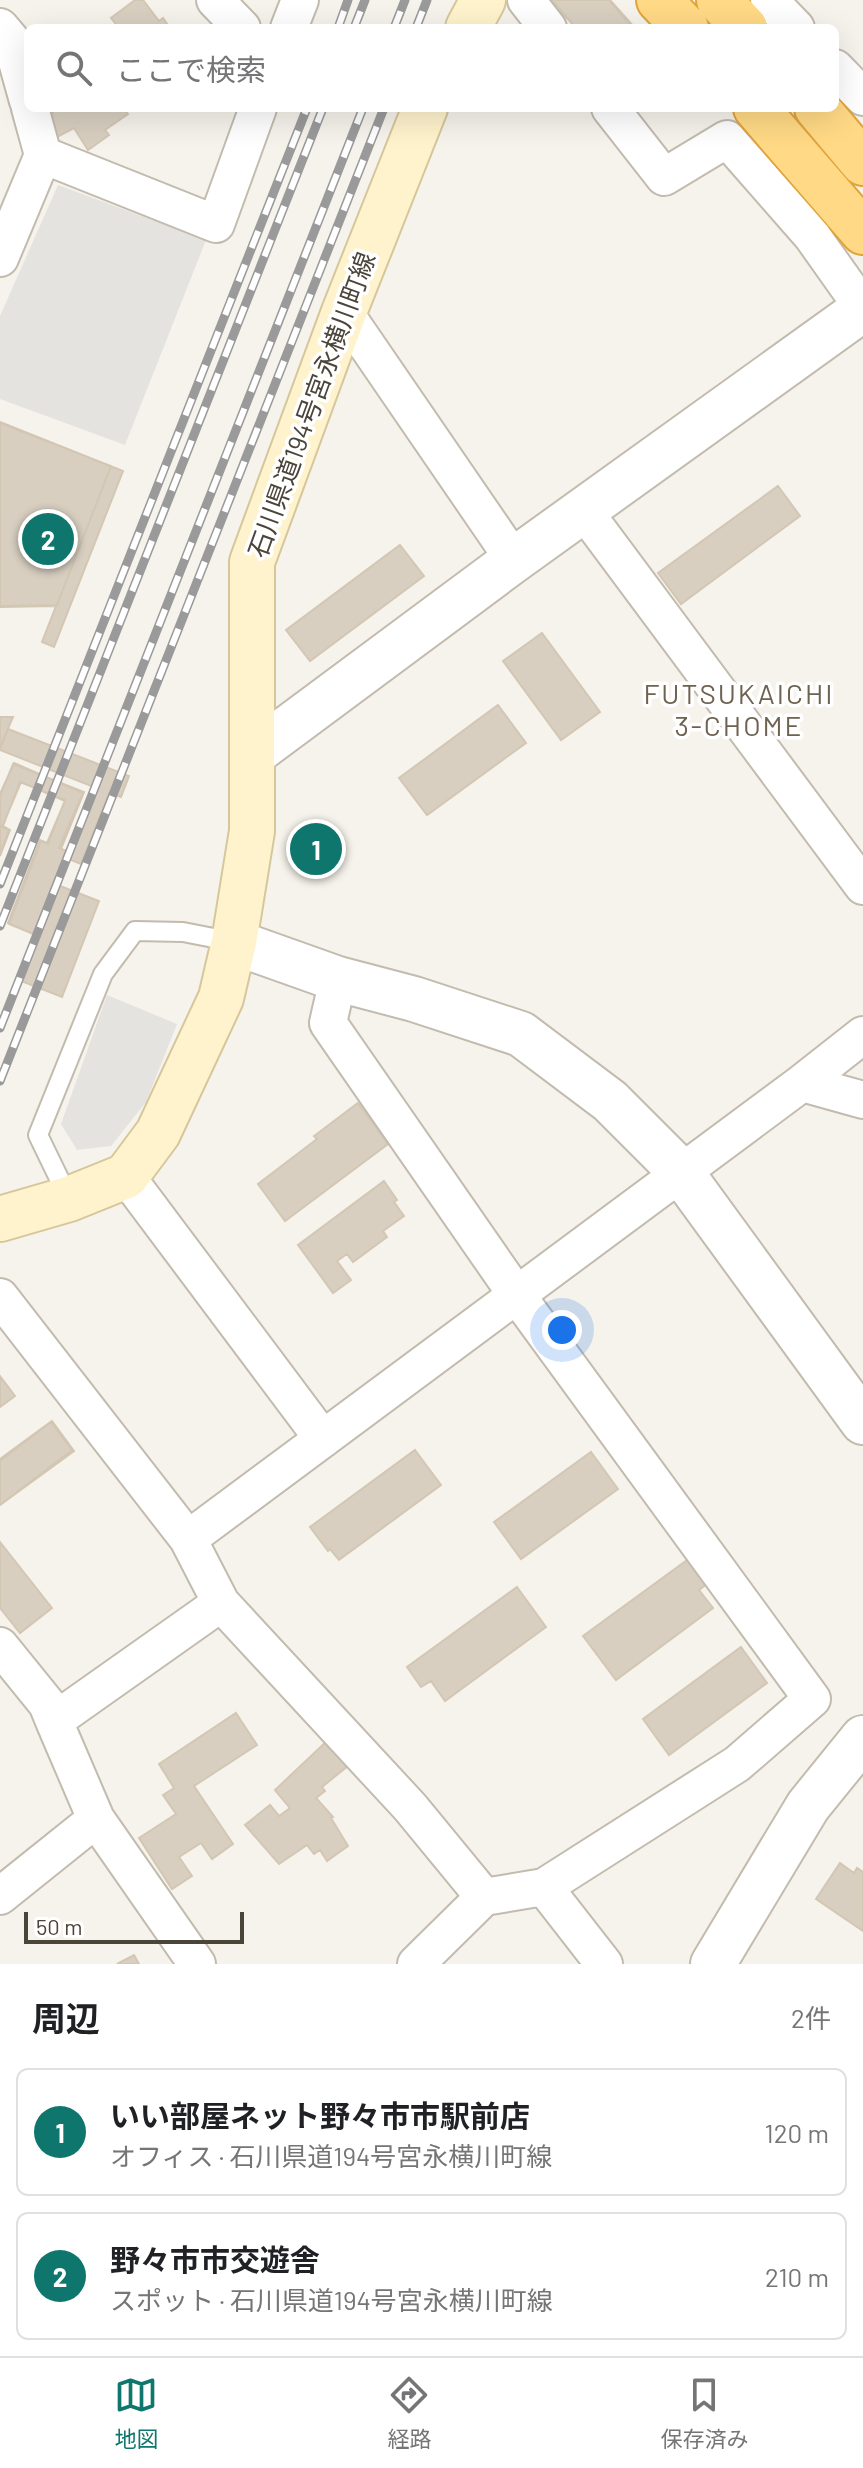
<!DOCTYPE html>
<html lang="ja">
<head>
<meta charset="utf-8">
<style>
  body { margin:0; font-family:Barlow,"Noto Sans JP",sans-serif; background:#f6f6f6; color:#202124 }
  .scale { position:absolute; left:24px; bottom:20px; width:220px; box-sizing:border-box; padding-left:8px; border:4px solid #4b4439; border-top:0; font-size:22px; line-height:28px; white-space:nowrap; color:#4b4439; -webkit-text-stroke:6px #fff; paint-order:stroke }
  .you { position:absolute; left:562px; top:1330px; width:28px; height:28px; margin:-20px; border:6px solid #fff; border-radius:50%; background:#1a73e8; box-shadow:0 0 0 12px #1a73e833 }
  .badge { display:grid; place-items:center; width:52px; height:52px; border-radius:50%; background:#0f766e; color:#fff; font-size:26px; font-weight:700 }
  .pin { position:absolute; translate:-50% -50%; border:4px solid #fff; box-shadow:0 2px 8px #0006 }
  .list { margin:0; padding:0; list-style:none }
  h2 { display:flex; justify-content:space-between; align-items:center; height:104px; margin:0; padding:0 32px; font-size:34px }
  h2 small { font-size:26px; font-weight:400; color:#757577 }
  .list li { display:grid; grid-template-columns:52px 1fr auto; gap:24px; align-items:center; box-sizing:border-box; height:128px; margin:0 16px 16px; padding:0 16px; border:2px solid #e0e0e0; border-radius:12px }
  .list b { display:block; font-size:30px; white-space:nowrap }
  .list p { margin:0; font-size:26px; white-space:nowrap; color:#757577 }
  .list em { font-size:26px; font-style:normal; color:#757577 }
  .icon { flex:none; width:44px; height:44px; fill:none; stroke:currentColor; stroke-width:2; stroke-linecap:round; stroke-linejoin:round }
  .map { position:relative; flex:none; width:863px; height:1964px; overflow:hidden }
  .search { position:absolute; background:#fff; box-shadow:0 8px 32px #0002; left:24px; right:24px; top:24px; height:88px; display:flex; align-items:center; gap:20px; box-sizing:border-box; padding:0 28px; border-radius:12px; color:#757577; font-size:30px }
  .sheet { height:392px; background:#fff }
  nav { display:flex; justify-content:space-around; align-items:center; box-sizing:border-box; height:112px; border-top:2px solid #e0e0e0; background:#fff; font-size:22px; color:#757577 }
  nav a { display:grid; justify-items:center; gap:4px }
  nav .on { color:#0f766e }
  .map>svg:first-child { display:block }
</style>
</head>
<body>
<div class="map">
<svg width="863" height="1964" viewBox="0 0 863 1964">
  <rect width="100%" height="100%" fill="#f6f3ec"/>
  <path fill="#e5e3e0" d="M58 185 206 240 125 445 0 399V316Z
    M107 995 177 1024 146 1102 111 1146 77 1150 61 1124Z"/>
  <path fill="#d8cfc1" stroke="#d3c7b4" stroke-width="2" d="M135 0H143L159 21 163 18 170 28H119L111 18Z
    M550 0H610L635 28H576Z
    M552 0H609L633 28H576Z
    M50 108H123L128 114 105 130 109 135 88 150 74 128 57 137 43 120 53 113Z
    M0 422 123 471 54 647 42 642 56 606 0 607Z
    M0 423 111 466 57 605 0 606Z
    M778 486 800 516 681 604 658 573Z
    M400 545 424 576 310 661 286 630Z
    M542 633 600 712 561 740 503 661Z
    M498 705 526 743 427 815 399 778Z
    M0 717H13L0 747Z
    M8 729 129 776 121 797 109 793 81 864 66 858 94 787 0 750Z
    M14 763 83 793 59 848 67 851 49 895 54 897 38 936 8 923 40 840 47 843 65 801 21 782 2 827 9 830 0 853V794Z
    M13 764 84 792 61 849 66 851 33 934 9 924 41 841 48 844 65 800 20 782 3 826 10 830 0 856V796Z
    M55 884 99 901 62 997 16 979Z
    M358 1103 388 1144 285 1221 258 1184 317 1139 314 1136Z
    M384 1181 397 1200 394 1202 404 1216 383 1231 387 1237 353 1262 347 1254 337 1261 351 1280 333 1293 298 1245Z
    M0 1376 15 1396 0 1407Z
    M52 1421 74 1451 0 1505V1459Z
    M51 1422 72 1450 0 1505V1461Z
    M415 1450 441 1485 339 1560 330 1549 328 1551 310 1527Z
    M591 1452 618 1489 521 1559 494 1522Z
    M0 1542 52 1608 20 1633 0 1608Z
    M690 1558 708 1583 699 1590 713 1608 616 1680 583 1636Z
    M517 1587 546 1627 445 1701 431 1681 421 1687 407 1667Z
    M741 1647 767 1683 669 1755 643 1719Z
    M236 1713 257 1745 194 1786 233 1844 212 1859 201 1843 179 1857 192 1876 172 1889 139 1838 176 1814 163 1795 174 1788 159 1764Z
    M328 1740 349 1765 322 1787 325 1791 316 1798 333 1817 331 1818 348 1846 327 1861 320 1850 314 1854 307 1845 279 1864 245 1825 270 1805 279 1816 290 1808 275 1790Z
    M840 1863 854 1873 857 1868 863 1872V1931L816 1899Z
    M134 1955 139 1964H117Z"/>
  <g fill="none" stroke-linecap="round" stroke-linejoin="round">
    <defs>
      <path id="service" d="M69 1199 38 1135 103 974 135 931 183 932 234 942"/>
      <path id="minor" d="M215 0 242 28
        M526 0 548 28
        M769 0 796 28
        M0 27 11 40 28 101
        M289 28 300 0
        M835 68 863 97
        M610 108 664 177 727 139 812 236 863 308
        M43 155 216 224 258 108
        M0 258 43 155 30 108
        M344 312 514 560
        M584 511 863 886
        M338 979 328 1023 516 1294 812 1699 737 1764 544 1887 484 1897 416 1964
        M863 1035 802 1083 863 1100
        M126 1176 323 1439
        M0 1297 188 1539 221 1603 54 1721 96 1819 197 1964
        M188 1539 802 1083
        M221 1603 410 1807 484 1897
        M0 1646 47 1704 54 1721
        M544 1887 604 1964
        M0 1896 96 1819"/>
      <path id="tertiary" d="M253 754 514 560 863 309
        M234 942 338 979 414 999 521 1034 610 1101 680 1171 863 1422
        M713 1964 808 1806 863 1738"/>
      <path id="secondary" d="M468 28 483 0
        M0 1219 69 1199 126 1176 158 1133 221 998 234 942 252 831V562L344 312 425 108"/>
      <path id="trunk" d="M659 0 686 28
        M719 0 745 28
        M756 108 863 232
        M817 108 863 163"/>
    </defs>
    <use href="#service" stroke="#c2bbae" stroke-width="22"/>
    <use href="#minor" stroke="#c2bbae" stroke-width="40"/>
    <use href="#tertiary" stroke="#c2bbae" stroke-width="48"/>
    <use href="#secondary" stroke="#d6c79b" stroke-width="48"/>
    <use href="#trunk" stroke="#e0a43c" stroke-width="48"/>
    <use href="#service" stroke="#fff" stroke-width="18"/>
    <use href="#minor" stroke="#fff" stroke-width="36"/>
    <use href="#tertiary" stroke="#fff" stroke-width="44"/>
    <use href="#secondary" stroke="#fff3cd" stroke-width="44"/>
    <use href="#trunk" stroke="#ffd985" stroke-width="44"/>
    <defs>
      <path id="rail" d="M338 28 348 0
        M354 28 365 0
        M394 28 405 0
        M416 28 427 0
        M0 884 307 108
        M0 926 323 108
        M0 1028 363 108
        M0 1081 384 108"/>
    </defs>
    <use href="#rail" stroke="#9a9a9a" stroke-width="9"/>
    <use href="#rail" stroke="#fff" stroke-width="6" stroke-dasharray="18" stroke-linecap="butt"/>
  </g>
  <g text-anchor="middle" stroke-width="7" stroke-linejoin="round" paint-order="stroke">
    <g font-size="26" fill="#4b4439" stroke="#fff">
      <text transform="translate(312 405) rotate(-70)" y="9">石川県道194号宮永横川町線</text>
    </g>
    <g font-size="28" letter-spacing="2" fill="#6e6250" stroke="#fff">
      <text x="739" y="704">FUTSUKAICHI<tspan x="739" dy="32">3-CHOME</tspan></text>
    </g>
  </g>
</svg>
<div class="scale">50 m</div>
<div class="you"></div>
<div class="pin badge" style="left:316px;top:849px">1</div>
<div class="pin badge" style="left:48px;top:539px">2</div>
<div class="search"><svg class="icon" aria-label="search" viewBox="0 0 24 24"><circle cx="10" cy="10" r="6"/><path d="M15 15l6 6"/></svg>ここで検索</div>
</div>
<section class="sheet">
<h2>周辺<small>2件</small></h2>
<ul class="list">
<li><span class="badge">1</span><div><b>いい部屋ネット野々市市駅前店</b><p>オフィス · 石川県道194号宮永横川町線</p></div><em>120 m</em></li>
<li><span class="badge">2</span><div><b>野々市市交遊舎</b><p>スポット · 石川県道194号宮永横川町線</p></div><em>210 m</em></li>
</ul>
</section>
<nav>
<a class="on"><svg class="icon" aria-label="map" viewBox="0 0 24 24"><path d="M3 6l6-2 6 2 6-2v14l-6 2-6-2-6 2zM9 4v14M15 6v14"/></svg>地図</a>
<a><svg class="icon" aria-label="directions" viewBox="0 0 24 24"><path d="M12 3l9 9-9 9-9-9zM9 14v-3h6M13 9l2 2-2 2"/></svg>経路</a>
<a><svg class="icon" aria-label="saved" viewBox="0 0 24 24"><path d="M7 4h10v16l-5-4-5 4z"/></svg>保存済み</a>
</nav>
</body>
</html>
